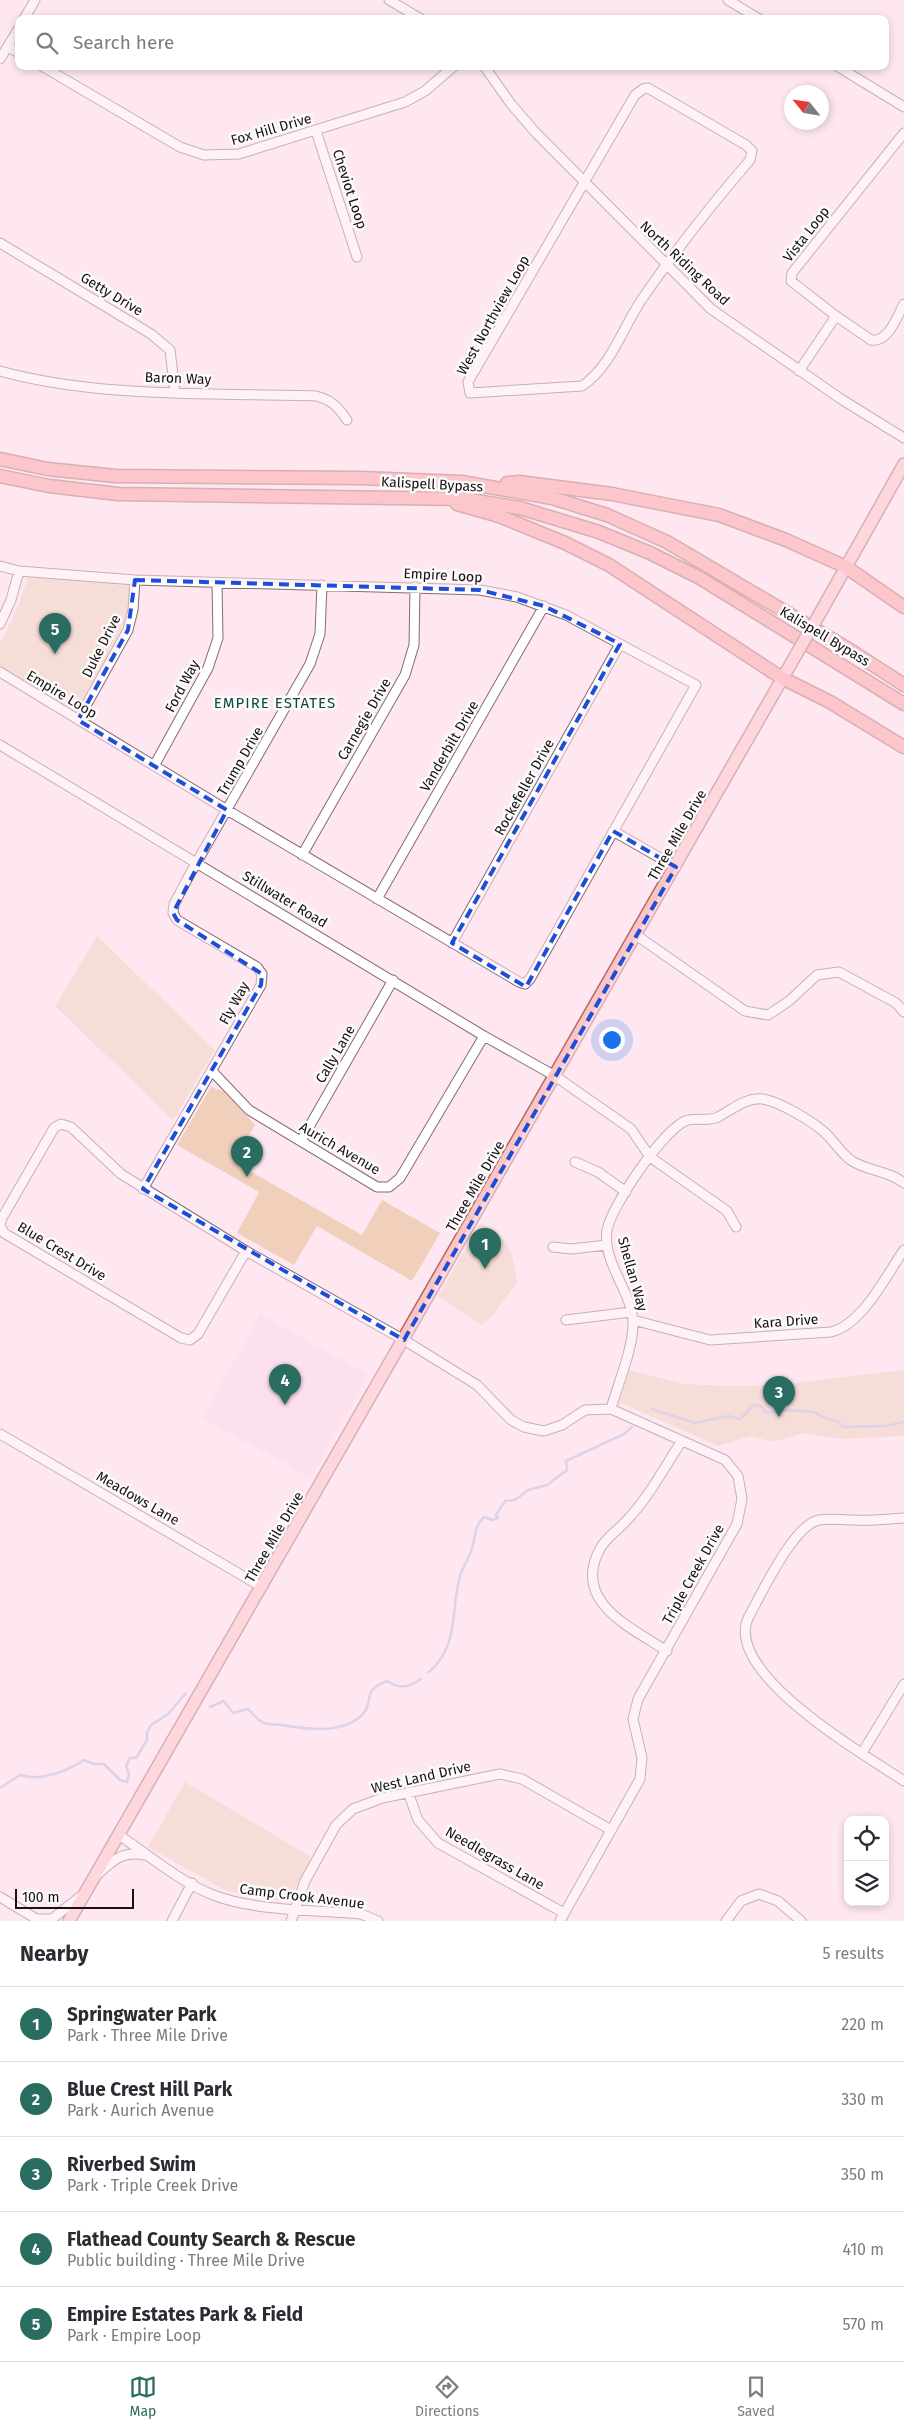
<!DOCTYPE html>
<html lang="en">
<head>
<meta charset="utf-8">
<style>
  body { margin:0; font-family:"Fira Sans",sans-serif; background:#f7f7f7; color:#2b2b33 }
  .controls { position:absolute; right:15px; bottom:15px; display:grid; overflow:hidden; border-radius:10px; box-shadow:0 2px 8px #0003 }
  .controls button { width:45px; height:45px; display:grid; place-items:center; padding:0; border:0; border-bottom:1px solid #e1e1e2; background:#fff; color:#2b2b33; font:25px sans-serif }
  .compass { position:absolute; left:784px; top:85px; width:45px; height:45px; border-radius:50%; background:#fff; box-shadow:0 2px 8px #0003; rotate:300deg }
  .scale { position:absolute; left:15px; bottom:12px; width:119px; box-sizing:border-box; padding-left:5px; border:2px solid #191014; border-top:0; font-size:14px; line-height:18px; white-space:nowrap; color:#191014; -webkit-text-stroke:4px #fbfbfb; paint-order:stroke }
  .you { position:absolute; left:611px; top:1039px; width:18px; height:18px; margin:-12px; border:4px solid #fff; border-radius:50%; background:#1a73e8; box-shadow:0 0 0 8px #1a73e833 }
  .badge { display:grid; place-items:center; width:32px; height:32px; border-radius:50%; background:#296d60; color:#fff; font-size:16px; font-weight:700 }
  .pin { position:absolute; translate:-50% -41px; filter:drop-shadow(0 1px 2px #0008) }
  .pin::after { content:''; position:absolute; top:26px; width:18px; height:15px; background:inherit; clip-path:polygon(0 0,100% 0,50% 100%) }
  .list { margin:0; padding:0; list-style:none }
  h2 { display:flex; justify-content:space-between; align-items:center; height:65px; margin:0; padding:0 20px; font-size:21px }
  h2 small { font-size:16px; font-weight:400; color:#7c7c81 }
  .list li { display:grid; grid-template-columns:32px 1fr auto; gap:15px; align-items:center; box-sizing:border-box; height:75px; padding:0 20px; border-top:1px solid #e1e1e2 }
  .list b { display:block; font-size:19px; white-space:nowrap }
  .list p { margin:0; font-size:16px; white-space:nowrap; color:#7c7c81 }
  .list em { font-size:16px; font-style:normal; color:#7c7c81 }
  .icon { flex:none; width:28px; height:28px; fill:none; stroke:currentColor; stroke-width:2; stroke-linecap:round; stroke-linejoin:round }
  .map { position:relative; flex:none; width:904px; height:1921px; overflow:hidden }
  .search { position:absolute; background:#fff; box-shadow:0 2px 8px #0003; left:15px; right:15px; top:15px; height:55px; display:flex; align-items:center; gap:12px; box-sizing:border-box; padding:0 18px; border-radius:10px; color:#7c7c81; font-size:19px }
  .sheet { height:440px; background:#fff }
  nav { display:flex; justify-content:space-around; align-items:center; box-sizing:border-box; height:70px; border-top:1px solid #e1e1e2; background:#fff; font-size:14px; color:#7c7c81 }
  nav a { display:grid; justify-items:center; gap:2px }
  nav .on { color:#296d60 }
  .map>svg:first-child { display:block }
</style>
</head>
<body>
<div class="map">
<svg width="904" height="1921" viewBox="0 0 904 1921">
  <rect width="100%" height="100%" fill="#fee7f1"/>
  <path fill="#fcd8e9" d="M260 1314 368 1374 311 1478 202 1418Z"/>
  <path fill="#f0d0bb" d="M28 577 129 584 131 587C130 632 100 671 79 710L75 711 0 666V643L18 607Z
    M97 936 215 1050 173 1120 55 1006Z
    M211 1087 223 1091 255 1125 234 1162 362 1235 382 1200 440 1233 412 1281 317 1226 294 1265 237 1233 259 1192 177 1145Z
    M481 1223C511 1241 512 1248 517 1282L492 1317 481 1325 438 1296Z
    M629 1370 685 1384 728 1386 777 1385 904 1370V1436L842 1439 804 1433 773 1442 751 1436 718 1446 619 1402Z
    M185 1782 311 1857 295 1889 288 1897 278 1900 246 1896 225 1890 148 1847Z"/>
  <g fill="none" stroke-linecap="round" stroke-linejoin="round">
    <path stroke="#b6badd" stroke-width="2.5" d="M652 1409 695 1423 728 1416 740 1419 754 1405 761 1406 766 1413 788 1410 814 1412 825 1418 837 1421 842 1427 886 1426 904 1422
      M429 1672C460 1645 450 1611 460 1576 463 1567 469 1558 472 1548 476 1535 474 1527 484 1517L492 1520 498 1518 496 1515 505 1501 515 1500 528 1490 547 1485 567 1470 566 1461 624 1434 632 1427
      M210 1707 224 1701 233 1713 248 1709C252 1713 257 1719 262 1722 266 1725 275 1724 281 1725 306 1729 341 1735 362 1715 375 1703 360 1691 387 1681 399 1689 409 1688 421 1679
      M0 1788 20 1775C41 1782 67 1771 84 1760L94 1764H104L120 1780 127 1782 129 1774 126 1766 130 1758H136L147 1740V1733L151 1725 168 1714 186 1693"/>
    <defs>
      <path id="minor" d="M389 0 421 19
        M728 0 759 19
        M24 19 35 0
        M8 47 19 53
        M0 59 19 28
        M42 66 180 147 204 155 239 154 405 102 425 91 454 66
        M484 66 511 104 536 133 711 309 841 399 904 438
        M837 66 904 107
        M648 88 746 145 752 151 750 160C712 204 675 251 642 299 623 327 611 367 582 386L470 393 468 382 635 95 643 89Z
        M316 131 357 257
        M904 133 792 273 791 281 836 316 871 340C888 343 897 317 904 304
        M0 243 151 334 170 350 175 392
        M0 371C98 398 215 393 316 396 332 400 338 407 347 420
        M799 371 836 316
        M0 566 19 571 135 580 480 590 517 597 566 615 696 685 530 979 525 984 519 982 227 810 0 672
        M0 624 11 600 19 571
        M78 720 128 630 133 610 135 580
        M0 745 484 1036 555 1076 631 1129 650 1157 727 1211 736 1227
        M154 766 208 668 218 638 217 583
        M613 831 676 867
        M302 855 405 675 414 645 415 587
        M377 899 544 606
        M636 935 745 1011 768 1015 789 1001 817 975 839 972 896 1003 904 1012
        M452 943 620 644
        M212 1071 249 1110 377 1187H389L400 1178 484 1036
        M301 1141 393 980
        M575 1162 598 1172 626 1192
        M143 1189 261 985 262 974 257 967 177 920 173 913 174 904 190 874 310 664 320 634 322 585
        M553 1247 571 1249 607 1245
        M246 1251 198 1334 190 1340 181 1338 4 1233 0 1225 2 1218 54 1128 61 1124 71 1127 121 1174 246 1251 404 1340 477 1385 511 1420 524 1427 544 1431 562 1425 585 1410 611 1409 725 1460 738 1476 742 1499 737 1524 638 1699 633 1719 642 1758 640 1779 560 1921
        M566 1320 631 1312
        M633 1320 710 1340 831 1332C863 1324 885 1277 904 1250
        M611 1409C618 1383 634 1347 633 1321 631 1290 602 1262 607 1230 612 1205 662 1132 685 1121 695 1117 709 1122 718 1117 733 1109 746 1097 763 1099 780 1102 810 1120 823 1131 834 1140 840 1153 852 1161 868 1171 889 1171 904 1183
        M0 1434 262 1587
        M904 1518C887 1519 871 1521 854 1520 842 1520 830 1518 819 1520 793 1525 761 1595 748 1618 724 1674 865 1755 904 1781
        M667 1651C630 1627 570 1601 601 1547 607 1537 619 1529 627 1520 649 1497 664 1468 681 1442
        M862 1753 904 1684
        M408 1792 418 1820 438 1843 564 1913
        M119 1835C147 1854 184 1885 216 1896 256 1911 317 1910 361 1914L378 1921
        M98 1874C113 1860 123 1851 144 1855
        M0 1897 40 1921
        M37 1919H52L81 1896
        M172 1921 192 1883
        M291 1921 305 1881 336 1825 353 1809 382 1798 500 1774 522 1779 611 1830
        M726 1921 741 1901 759 1894 778 1901 801 1921"/>
      <path id="major" d="M819 615 904 464
        M69 1921 797 653"/>
      <path id="highway" d="M0 459 48 469 115 476 360 478 462 482 552 498 607 515 667 542 850 650 904 685
        M0 476 49 486 118 494 464 499 520 508 599 532 650 553 700 578 904 704
        M507 483 519 482 612 494 719 515 786 540 846 567 904 607
        M457 504 499 516 565 543 609 565 782 678 830 702 904 747"/>
    </defs>
    <use href="#minor" stroke="#846b77" stroke-width="11"/>
    <use href="#major" stroke="#ab6c6c" stroke-width="14"/>
    <use href="#highway" stroke="#ab6c6c" stroke-width="15"/>
    <use href="#minor" stroke="#fff" stroke-width="9"/>
    <use href="#major" stroke="#fcc4c3" stroke-width="11"/>
    <use href="#highway" stroke="#fa9d9b" stroke-width="12"/>
    <defs>
      <path id="major-bridge" d="M797 653 819 615"/>
    </defs>
    <use href="#major-bridge" stroke="#ab6c6c" stroke-width="14" stroke-linecap="butt"/>
    <use href="#major-bridge" stroke="#fcc4c3" stroke-width="11"/>
  </g>
  <path d="M0 0H904V1921H0ZM135 580 480 590 544 606 620 644 452 943 526 987 613 831 676 867 404 1340 143 1189 261 985 262 974 177 920 173 913 227 810 78 720 128 630Z" fill="#fee7f1" fill-opacity=".55" fill-rule="evenodd"/>
  <path fill="none" stroke="#1d4ed8" stroke-width="4" stroke-dasharray="10 6" stroke-linejoin="round" d="M135 580 480 590 544 606 620 644 452 943 526 987 613 831 676 867 404 1340 143 1189 261 985 262 974 177 920 173 913 227 810 78 720 128 630Z"/>
  <g text-anchor="middle" stroke-width="5" stroke-linejoin="round" paint-order="stroke">
    <g font-size="14" fill="#191014" stroke="#fbfbfb">
      <text transform="translate(271 129) rotate(-16)" y="5">Fox Hill Drive</text>
      <text transform="translate(350 189) rotate(72)" y="5">Cheviot Loop</text>
      <text transform="translate(806 234) rotate(-52)" y="5">Vista Loop</text>
      <text transform="translate(685 263) rotate(43)" y="5">North Riding Road</text>
      <text transform="translate(112 294) rotate(31)" y="5">Getty Drive</text>
      <text transform="translate(493 315) rotate(-61)" y="5">West Northview Loop</text>
      <text transform="translate(178 378) rotate(2)" y="5">Baron Way</text>
      <text transform="translate(432 484) rotate(3)" y="5">Kalispell Bypass</text>
      <text transform="translate(443 575) rotate(3)" y="5">Empire Loop</text>
      <text transform="translate(825 636) rotate(31)" y="5">Kalispell Bypass</text>
      <text transform="translate(101 646) rotate(-63)" y="5">Duke Drive</text>
      <text transform="translate(182 686) rotate(-62)" y="5">Ford Way</text>
      <text transform="translate(62 694) rotate(31)" y="5">Empire Loop</text>
      <text transform="translate(364 719) rotate(-60)" y="5">Carnegie Drive</text>
      <text transform="translate(449 746) rotate(-60)" y="5">Vanderbilt Drive</text>
      <text transform="translate(240 761) rotate(-60)" y="5">Trump Drive</text>
      <text transform="translate(524 787) rotate(-61)" y="5">Rockefeller Drive</text>
      <text transform="translate(677 835) rotate(-60)" y="5">Three Mile Drive</text>
      <text transform="translate(285 899) rotate(31)" y="5">Stillwater Road</text>
      <text transform="translate(234 1003) rotate(-61)" y="5">Fly Way</text>
      <text transform="translate(335 1054) rotate(-60)" y="5">Cally Lane</text>
      <text transform="translate(340 1148) rotate(30)" y="5">Aurich Avenue</text>
      <text transform="translate(475 1186) rotate(-60)" y="5">Three Mile Drive</text>
      <text transform="translate(62 1251) rotate(31)" y="5">Blue Crest Drive</text>
      <text transform="translate(633 1274) rotate(74)" y="5">Shellan Way</text>
      <text transform="translate(786 1321) rotate(-4)" y="5">Kara Drive</text>
      <text transform="translate(138 1498) rotate(30)" y="5">Meadows Lane</text>
      <text transform="translate(274 1537) rotate(-60)" y="5">Three Mile Drive</text>
      <text transform="translate(693 1574) rotate(-61)" y="5">Triple Creek Drive</text>
      <text transform="translate(421 1777) rotate(-13)" y="5">West Land Drive</text>
      <text transform="translate(495 1858) rotate(30)" y="5">Needlegrass Lane</text>
      <text transform="translate(302 1896) rotate(7)" y="5">Camp Crook Avenue</text>
    </g>
    <g font-size="15" letter-spacing="1" fill="#0f483e" stroke="#fbfbfb">
      <text x="275" y="708">EMPIRE ESTATES</text>
    </g>
  </g>
</svg>
<div class="controls">
<button><svg class="icon" aria-label="locate" viewBox="0 0 24 24"><circle cx="12" cy="12" r="6"/><path d="M12 2v4M12 18v4M2 12h4M18 12h4"/></svg></button>
<button><svg class="icon" aria-label="layers" viewBox="0 0 24 24"><path d="M12 4l9 5-9 5-9-5zM3 14l9 5 9-5"/></svg></button>
</div>
<svg class="compass" viewBox="-18 -18 36 36"><path d="M0-13l5 13h-10z" fill="#e53935"/><path d="M0 13l5-13h-10z" fill="#7c7c81"/></svg>
<div class="scale">100 m</div>
<div class="you"></div>
<div class="pin badge" style="left:485px;top:1269px">1</div>
<div class="pin badge" style="left:247px;top:1177px">2</div>
<div class="pin badge" style="left:779px;top:1417px">3</div>
<div class="pin badge" style="left:285px;top:1405px">4</div>
<div class="pin badge" style="left:55px;top:654px">5</div>
<div class="search"><svg class="icon" aria-label="search" viewBox="0 0 24 24"><circle cx="10" cy="10" r="6"/><path d="M15 15l6 6"/></svg>Search here</div>
</div>
<section class="sheet">
<h2>Nearby<small>5 results</small></h2>
<ul class="list">
<li><span class="badge">1</span><div><b>Springwater Park</b><p>Park · Three Mile Drive</p></div><em>220 m</em></li>
<li><span class="badge">2</span><div><b>Blue Crest Hill Park</b><p>Park · Aurich Avenue</p></div><em>330 m</em></li>
<li><span class="badge">3</span><div><b>Riverbed Swim</b><p>Park · Triple Creek Drive</p></div><em>350 m</em></li>
<li><span class="badge">4</span><div><b>Flathead County Search &amp; Rescue</b><p>Public building · Three Mile Drive</p></div><em>410 m</em></li>
<li><span class="badge">5</span><div><b>Empire Estates Park &amp; Field</b><p>Park · Empire Loop</p></div><em>570 m</em></li>
</ul>
</section>
<nav>
<a class="on"><svg class="icon" aria-label="map" viewBox="0 0 24 24"><path d="M3 6l6-2 6 2 6-2v14l-6 2-6-2-6 2zM9 4v14M15 6v14"/></svg>Map</a>
<a><svg class="icon" aria-label="directions" viewBox="0 0 24 24"><path d="M12 3l9 9-9 9-9-9zM9 14v-3h6M13 9l2 2-2 2"/></svg>Directions</a>
<a><svg class="icon" aria-label="saved" viewBox="0 0 24 24"><path d="M7 4h10v16l-5-4-5 4z"/></svg>Saved</a>
</nav>
</body>
</html>
